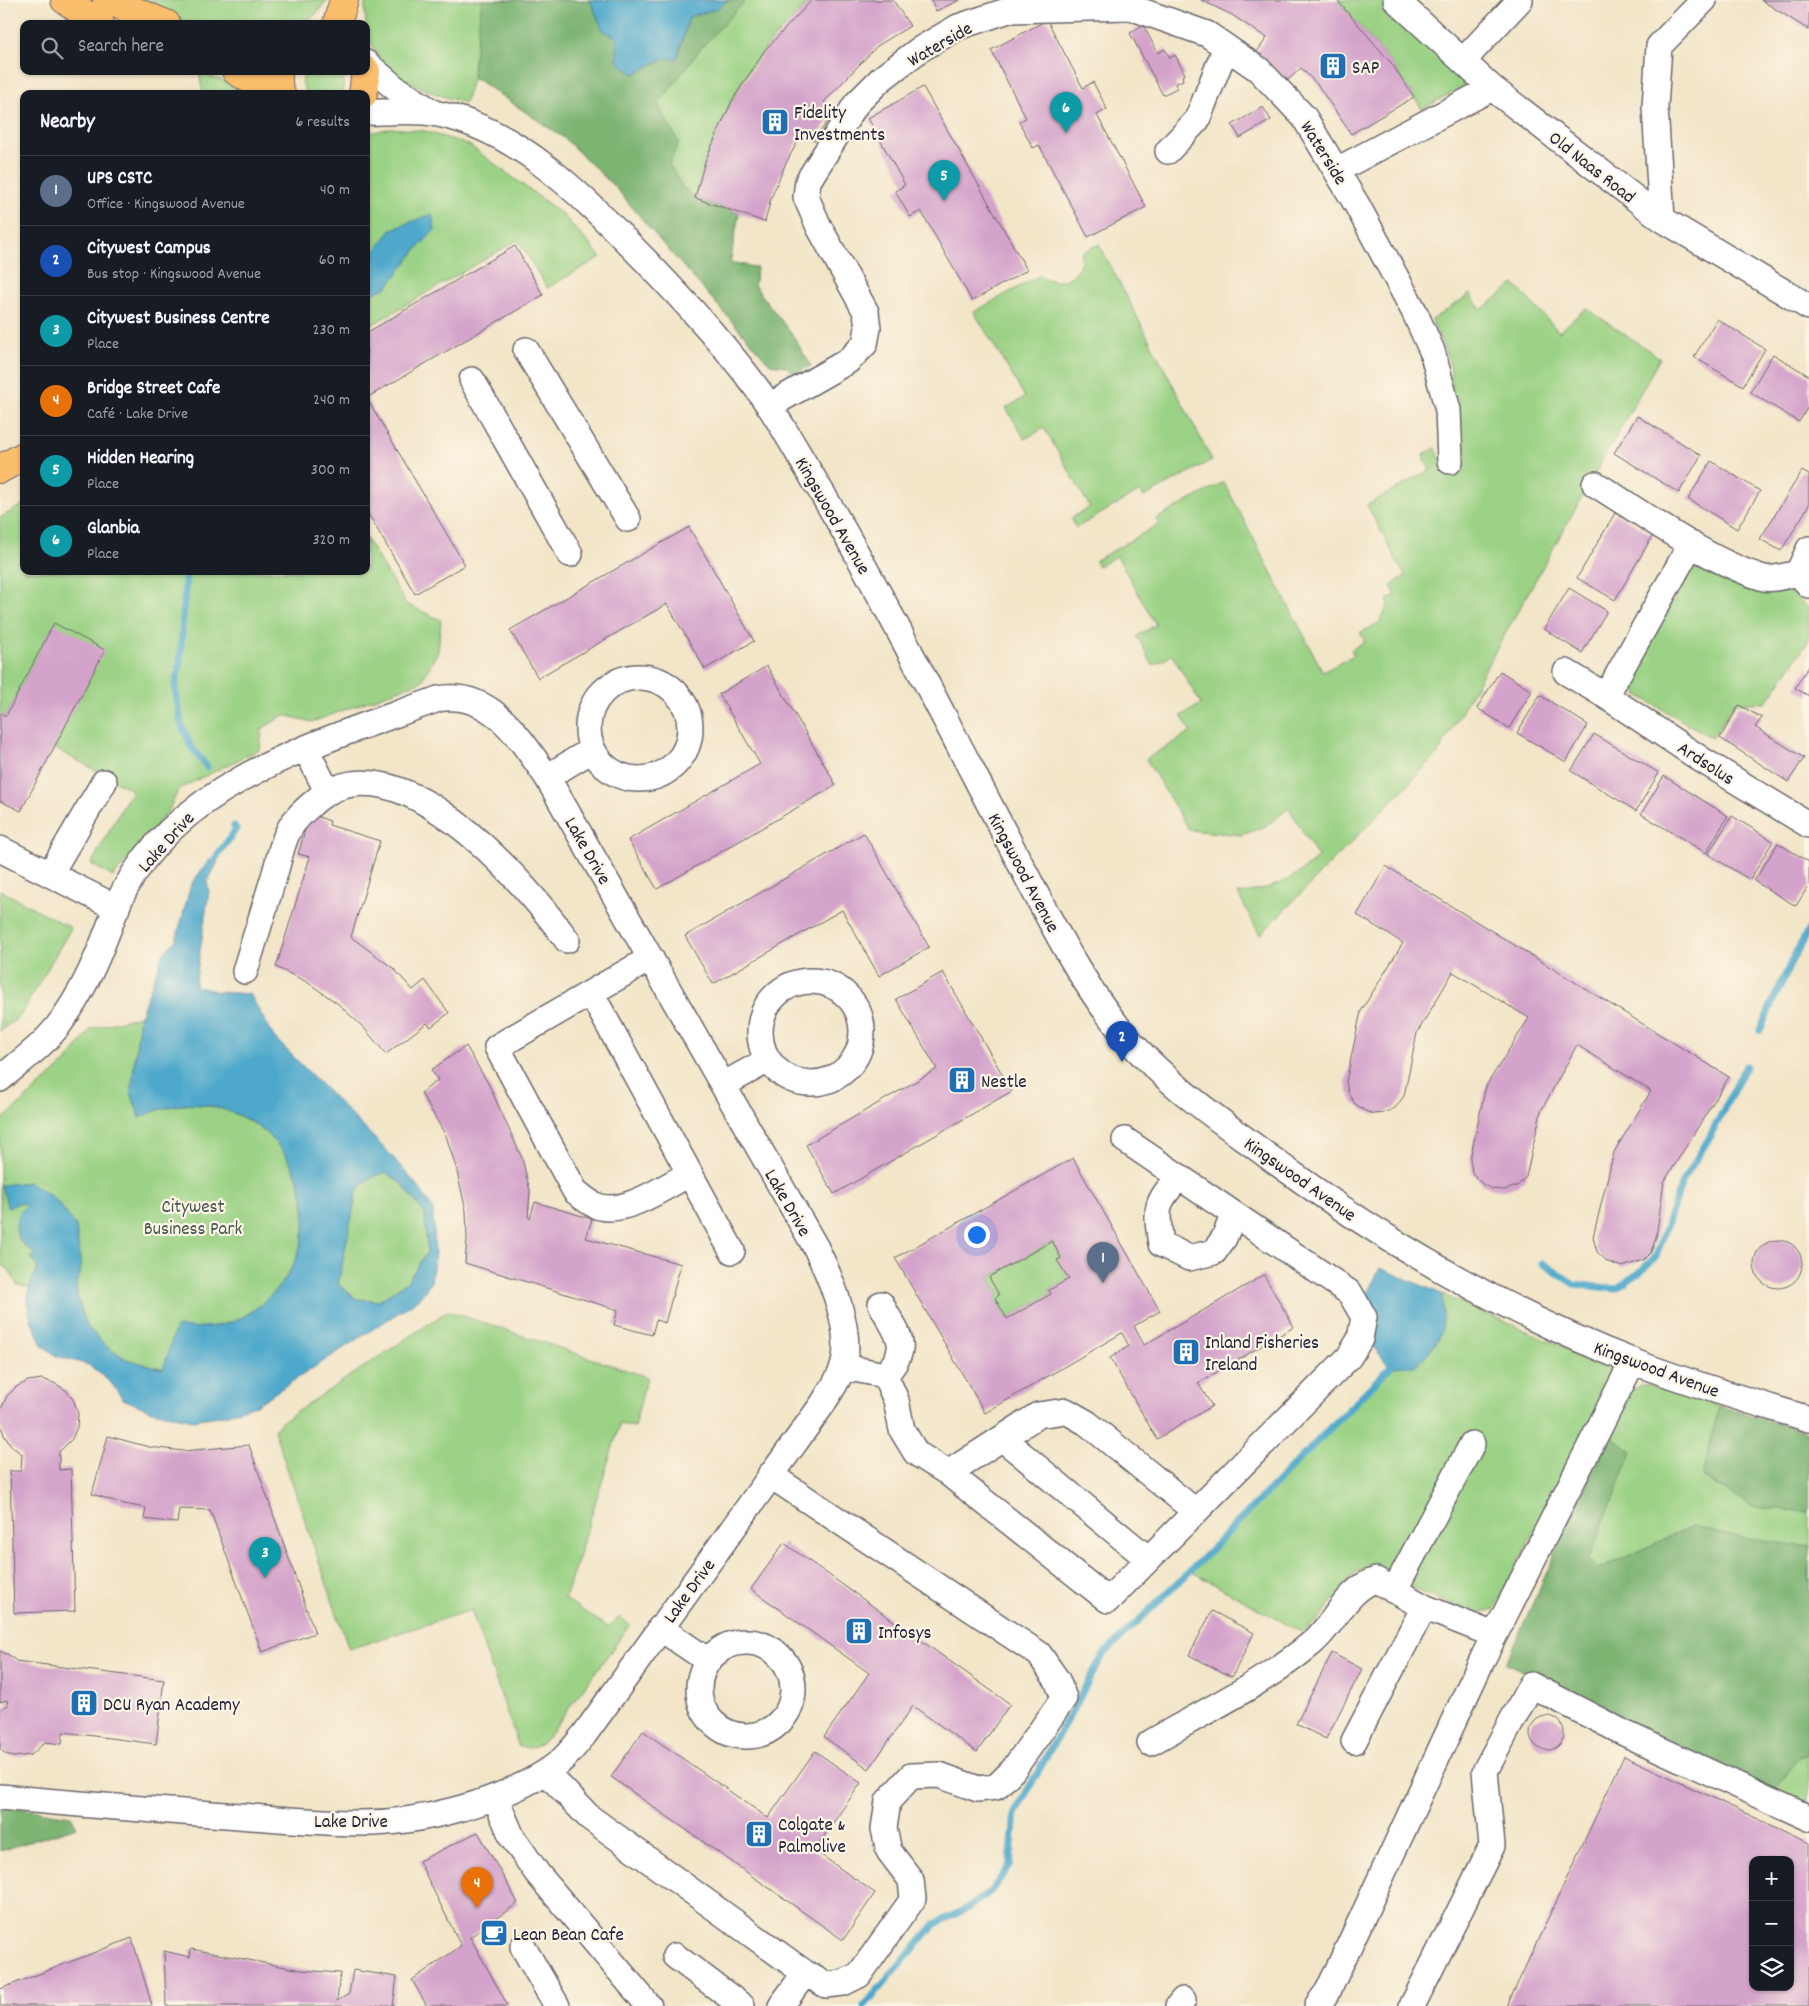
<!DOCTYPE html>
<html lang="en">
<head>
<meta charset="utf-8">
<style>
  body { margin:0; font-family:Dekko,sans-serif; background:#20242c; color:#f1f3f6 }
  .controls { position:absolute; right:15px; bottom:15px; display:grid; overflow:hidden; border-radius:10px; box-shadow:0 1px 4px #0004 }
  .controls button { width:45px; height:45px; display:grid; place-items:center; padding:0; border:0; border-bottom:1px solid #363941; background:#171b24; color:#f1f3f6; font:25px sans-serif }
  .you { position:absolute; left:976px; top:1234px; width:18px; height:18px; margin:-12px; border:4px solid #fff; border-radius:50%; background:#1a73e8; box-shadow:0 0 0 8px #1a73e833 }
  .badge { display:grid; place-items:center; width:32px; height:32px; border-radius:50%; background:#2563eb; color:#fff; font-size:16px; font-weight:700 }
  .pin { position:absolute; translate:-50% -41px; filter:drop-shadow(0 1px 2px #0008) }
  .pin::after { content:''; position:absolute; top:26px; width:18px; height:15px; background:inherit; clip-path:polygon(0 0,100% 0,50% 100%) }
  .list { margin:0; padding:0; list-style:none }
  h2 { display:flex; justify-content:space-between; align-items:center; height:65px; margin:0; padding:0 20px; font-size:21px }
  h2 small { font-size:16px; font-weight:400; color:#9ea1a6 }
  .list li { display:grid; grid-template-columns:32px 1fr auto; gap:15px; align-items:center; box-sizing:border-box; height:70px; padding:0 20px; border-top:1px solid #363941 }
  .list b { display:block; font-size:19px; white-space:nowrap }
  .list p { margin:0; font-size:16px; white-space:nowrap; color:#9ea1a6 }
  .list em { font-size:16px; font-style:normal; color:#9ea1a6 }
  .icon { flex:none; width:28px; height:28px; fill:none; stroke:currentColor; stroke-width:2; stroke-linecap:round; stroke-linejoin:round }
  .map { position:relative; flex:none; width:1809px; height:2006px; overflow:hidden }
  .search { position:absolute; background:#171b24; box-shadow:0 1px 4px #0004; left:20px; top:20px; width:350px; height:55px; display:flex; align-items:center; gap:12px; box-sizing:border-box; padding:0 18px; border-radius:10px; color:#9ea1a6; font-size:19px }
  .panel { position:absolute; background:#171b24; box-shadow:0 1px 4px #0004; left:20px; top:90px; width:350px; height:485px; border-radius:10px }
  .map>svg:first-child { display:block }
</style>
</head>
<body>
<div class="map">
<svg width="1809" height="2006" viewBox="0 0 1809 2006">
  <rect width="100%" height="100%" fill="#fcf5e5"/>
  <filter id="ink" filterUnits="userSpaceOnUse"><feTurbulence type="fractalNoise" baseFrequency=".02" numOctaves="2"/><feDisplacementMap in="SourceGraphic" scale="10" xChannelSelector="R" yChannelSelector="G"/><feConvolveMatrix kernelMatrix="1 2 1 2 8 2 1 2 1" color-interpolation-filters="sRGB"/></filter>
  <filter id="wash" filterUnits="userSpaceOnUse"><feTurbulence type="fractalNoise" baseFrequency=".0096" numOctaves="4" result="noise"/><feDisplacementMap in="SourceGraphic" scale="20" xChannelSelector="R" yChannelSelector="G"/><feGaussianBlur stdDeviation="1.12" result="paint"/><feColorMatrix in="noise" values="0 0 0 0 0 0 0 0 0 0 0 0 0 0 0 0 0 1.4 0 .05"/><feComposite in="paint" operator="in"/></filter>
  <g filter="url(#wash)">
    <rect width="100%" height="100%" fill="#f2e5c8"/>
    <path fill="#9bd285" stroke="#5e7a60" d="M118 0H327L315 15 302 24H194Z
      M365 0H812C796 16 778 32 764 50 731 93 709 145 695 198L739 213 730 262 757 268 754 285 793 336 811 366 794 374 786 366 770 364 658 238 616 188 564 138 473 76 465 103C408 86 362 69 365 0Z
      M1337 0H1382L1466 80 1462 87 1422 109 1392 64Z
      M305 71H341C345 78 345 87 340 94H306L302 82Z
      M199 73 239 86 248 94H203Z
      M391 128 425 131 469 145 562 214 601 257 547 288 518 240 366 328V134Z
      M1099 244 1212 460 1144 497 1140 491 1076 528 1071 518 1090 507 1044 428 1025 439 1006 408 1025 397 974 312 1040 275C1060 289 1082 277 1081 253Z
      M1514 284 1559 332 1586 308 1660 358 1437 755 1260 935 1238 894C1273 888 1292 882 1318 857L1289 808 1266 826 1242 835 1189 830 1146 759 1191 732 1181 716 1201 704 1172 655 1153 666 1137 636 1156 625 1117 556 1098 566 1095 561 1159 524 1156 519 1224 482 1323 672 1354 655 1351 650 1365 641 1360 633 1380 622 1389 604 1387 600 1396 595 1391 586 1405 576 1367 505 1430 470 1423 455 1436 448 1443 466 1459 469 1450 364 1432 320 1470 294 1481 310Z
      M24 504V571H366V538L406 604 441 620 438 651 422 681 312 722 284 715 262 729 260 749 179 789 168 811 113 877 91 864 132 790 54 748V624L6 716 0 713V518Z
      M1703 566 1759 590 1792 592 1809 609V640L1766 703 1736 702 1712 738 1638 695 1630 678 1691 569Z
      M0 890 71 928 20 1016 0 1031Z
      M140 1016 133 1071 140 1117C171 1102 203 1100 235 1114 307 1144 329 1237 272 1294 261 1305 248 1316 232 1322 213 1328 195 1328 176 1328L164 1369 126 1359 107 1347 87 1326 78 1300 76 1284 81 1268 55 1199 19 1203 28 1205C17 1226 7 1240 35 1252L31 1257 38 1268 29 1288 17 1285 10 1271 0 1263V1122L64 1064 91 1029Z
      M385 1171 402 1184 425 1214 427 1252 407 1282 379 1301 356 1299 338 1284 357 1191 367 1180Z
      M1052 1241 1061 1258 1058 1260 1069 1279 1049 1290 1051 1294 1007 1319 995 1298 999 1295 989 1277Z
      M1380 1268 1618 1370 1494 1609 1475 1615 1375 1572 1357 1570 1316 1623 1301 1632 1190 1571 1390 1367Z
      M448 1311 647 1377 634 1427 620 1424 565 1599 608 1627 620 1617 630 1625 544 1742 531 1748 519 1747 471 1610 349 1649 274 1430 281 1422Z
      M1640 1385H1650L1809 1433V1807L1506 1663 1628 1393Z"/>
    <path fill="#7cb472" stroke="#4f6b56" d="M482 0H590L603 30 617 38 634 74 664 58 677 59 689 17 716 9 728 0H746L701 48 658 105 679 143 669 164 683 188 695 198 739 213 730 262 757 268 754 285 793 336 811 366 794 374 786 366 770 364 658 238 616 188 564 138 472 76Z
      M1719 1406 1809 1433V1512L1753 1507 1702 1477Z
      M1609 1434 1632 1452 1589 1558 1597 1570 1693 1526 1742 1538 1809 1547V1754L1800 1756 1774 1791 1506 1663Z
      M0 1805 71 1816 77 1827 0 1851Z"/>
    <path fill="#4da8cb" stroke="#386583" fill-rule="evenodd" d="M590 0H728L716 9 689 17 677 59 664 58 634 74 617 61V38L603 30Z
      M432 214 435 230 416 250 387 287 366 297V262L392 229Z
      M210 859 218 862 207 882 209 891 195 986 219 992 250 994 274 1037 391 1155 420 1189 433 1209 435 1253 431 1283 418 1300 256 1405 225 1415 193 1420 152 1411 123 1399 111 1383 89 1365 56 1356 42 1345 32 1322 27 1302 29 1288 38 1268 31 1256 35 1252C14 1243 9 1221 27 1205L19 1203 8 1208 1 1185 29 1182 55 1199 76 1226 81 1268 76 1284 78 1300 87 1326 107 1347 126 1359 163 1369 176 1327C195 1328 213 1328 232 1322 248 1316 261 1305 272 1294 330 1237 307 1144 234 1113 202 1100 171 1102 140 1118L131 1093 140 1016 163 954 176 940 191 884ZM385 1172 402 1184 425 1214 427 1252 407 1282 379 1301 356 1299 338 1284 357 1191 367 1180Z
      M1380 1268 1442 1294C1446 1331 1442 1341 1415 1366L1390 1367 1366 1338 1363 1301Z"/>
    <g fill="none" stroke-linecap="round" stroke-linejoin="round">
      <path stroke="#4da8cb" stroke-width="7" d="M186 571 180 662 175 688 181 723 191 747 207 767
        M215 859 236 829 234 826
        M1760 1030 1792 960 1809 929
        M1542 1263 1574 1284 1616 1289 1639 1273 1656 1256 1683 1180 1708 1140 1746 1066
        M864 2006 935 1924 968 1908 991 1891 1010 1865 1015 1813 1103 1655 1190 1571 1390 1367 1393 1359"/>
    </g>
    <g id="blocks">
      <path fill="#d4a3cb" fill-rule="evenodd" d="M812 0H893L910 26 877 46 824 102 835 110 814 141 802 133 785 165 771 198 765 222 695 198 705 161 732 101 765 50Z
        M931 0H960L936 11Z
        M1201 0H1337L1392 64 1414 97 1351 134 1317 84 1301 68 1288 80 1256 53 1267 38 1232 15Z
        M1761 0H1809V30Z
        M1047 20 1083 88 1093 82 1107 109 1097 115 1146 207 1088 237 1039 145 1033 148 1019 122 1026 118 991 50Z
        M1143 25 1158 53 1165 49 1170 58 1175 55 1185 74 1182 76 1183 80 1175 84 1177 88 1163 95 1130 33Z
        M923 87 1027 270 972 301 921 211 910 217 895 191 905 185 868 118Z
        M1263 107 1271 120 1240 138 1232 125Z
        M515 246 543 295 368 397 366 333Z
        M1717 319 1765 349 1743 386 1694 357Z
        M1773 354 1809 376V405L1799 422 1750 392Z
        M366 397 465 565 415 594 366 510Z
        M1637 416 1701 455 1679 493 1614 453Z
        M1711 461 1760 491 1737 529 1688 499Z
        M1802 471 1809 475V505L1781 551 1760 539Z
        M1615 513 1653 535 1615 600 1577 578Z
        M689 527 754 641 705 669 667 604 538 678 510 630Z
        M1569 588 1607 611 1582 653 1544 629Z
        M54 623 105 650 21 811 0 801V713L6 716Z
        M767 666 836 785 657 889 628 840 760 764 719 694Z
        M1809 666V696L1795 688Z
        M1500 671 1532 691 1509 728 1477 708Z
        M1540 695 1588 725 1566 762 1517 733Z
        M1739 705 1762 718 1755 727 1804 758 1788 782 1720 738Z
        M1594 734 1659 773 1636 811 1571 771Z
        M1664 776 1728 816 1706 853 1641 814Z
        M310 814 330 821 329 825 380 841 351 937 393 968 413 990 425 980 449 1013 431 1027 427 1023 386 1054 364 1028 337 1003 307 982 276 967 310 857 298 854Z
        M1732 816 1773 841 1750 880 1708 854Z
        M864 833 929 947 879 976 842 910 713 984 685 936Z
        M1778 843 1809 862V885L1796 906 1754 881Z
        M1386 866 1729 1077 1664 1182 1656 1237 1651 1252 1643 1260 1622 1267 1608 1262 1597 1252 1593 1237 1614 1152 1651 1091 1577 1045 1541 1111 1526 1177 1517 1186 1505 1190 1492 1189 1482 1184 1472 1172 1470 1159 1486 1086 1529 1018 1453 972 1417 1033 1404 1096 1395 1108 1384 1113 1374 1114 1365 1111 1354 1103 1348 1092 1346 1082 1361 1011 1403 943 1357 915Z
        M943 972 1012 1091 834 1194 806 1145 937 1069 896 999Z
        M466 1046 489 1085 522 1158 530 1191 528 1217 530 1219 535 1202 592 1219 586 1238 681 1264 665 1323 656 1320 652 1335 614 1325 618 1310 465 1263 467 1238 466 1211 456 1167 446 1136 421 1093 438 1080 431 1070Z
        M1073 1158 1160 1311 1134 1326 1144 1345 1264 1275 1294 1327 1198 1383 1212 1406 1157 1439 1110 1358 1129 1346 1122 1333 985 1413 895 1258ZM1052 1241 1061 1258 1057 1260 1069 1279 1049 1290 1051 1294 1007 1319 995 1298 999 1295 989 1277Z
        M1754 1264a24 24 0 1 1 48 0a24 24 0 1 1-48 0Z
        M42 1379 54 1383 66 1390 74 1401 78 1414 77 1427 72 1439 59 1452V1470L71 1469 75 1611 14 1613 10 1471H21L22 1454 11 1446 4 1435 0 1422 1 1409 7 1396 16 1387 28 1381Z
        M108 1436 149 1447 183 1451 249 1445 315 1633 262 1652 210 1510 179 1509 177 1523 144 1519 146 1508 124 1504 92 1494Z
        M784 1543 1010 1704 977 1752 913 1706 869 1769 824 1737 869 1673 751 1589Z
        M1212 1611 1254 1633 1232 1677 1189 1655Z
        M0 1651 9 1655 16 1661 164 1680 156 1744 63 1732 62 1744 45 1742 31 1755 13 1757 4 1753 0 1749V1710L8 1705 7 1700 0 1702Z
        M1332 1653 1362 1669 1326 1739 1296 1724Z
        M1530 1733a17 17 0 1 1 34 0a17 17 0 1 1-34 0Z
        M643 1731 768 1818 815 1751 861 1783 814 1850 875 1893 843 1940 611 1777Z
        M1624 1756 1809 1843V2006H1507ZM1753 1860H1790V1987H1753Z
        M478 1832 518 1903 470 1937 508 2006H427L412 1980 461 1946 419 1861Z
        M132 1938 152 2006H0V1989Z
        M191 1949 301 1970 340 1973 337 2001 349 1994 353 1970 397 1977 393 2006H166L164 1951 190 1957Z"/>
    </g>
  </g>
  <g filter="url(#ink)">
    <use href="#blocks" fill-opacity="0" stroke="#6b666c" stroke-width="1"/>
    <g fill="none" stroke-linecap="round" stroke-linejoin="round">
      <defs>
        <path id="minor" d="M1396 0 1492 88 1662 219 1809 307
          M1464 62 1473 50 1520 0
          M366 63 395 88 434 113
          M366 112C390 113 415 109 438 114 521 130 587 201 644 259 688 305 734 354 770 407 783 427 795 448 807 468 866 565 917 665 969 765 991 808 1013 850 1035 892 1062 943 1090 995 1128 1039 1166 1083 1214 1116 1261 1151 1375 1236 1500 1310 1634 1362 1691 1384 1750 1401 1809 1419
          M1168 151 1197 120 1226 47
          M1337 170 1492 88
          M1662 219 1655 107 1659 46 1704 0
          M526 350 628 519
          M472 380 570 554
          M769 406 848 361 865 344 868 328 866 312 819 227 806 197 808 181 856 104 881 79 919 50 958 27 1009 10 1130 7 1207 34 1258 69 1304 117 1357 205 1414 311 1432 351 1448 410 1450 461
          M1595 484C1644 514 1710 563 1764 578 1773 580 1788 575 1798 573
          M1809 585 1798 573 1809 549
          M1566 672 1606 696 1691 544
          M588 728a51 51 0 1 1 102 0a51 51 0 1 1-102 0Z
          M1606 696 1702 760 1809 825
          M306 749 327 791
          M547 777 592 750
          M0 849 117 908
          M50 874 104 782
          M651 958 497 1047 575 1191C581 1196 588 1202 595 1205 621 1218 666 1186 689 1174
          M245 971C255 939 265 906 275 873 279 860 282 842 289 830 294 819 305 810 314 802 395 731 523 880 567 940
          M760 1032a51 51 0 1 1 102 0a51 51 0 1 1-102 0Z
          M591 993 732 1251
          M0 1079C21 1061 47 1043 63 1019 81 994 95 964 106 935 112 920 117 904 125 889 184 778 328 740 438 699 491 689 521 740 547 777L816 1248C831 1278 854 1333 843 1367 839 1380 829 1393 822 1405L584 1735C572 1749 562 1763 546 1772 495 1804 418 1824 358 1823 314 1823 270 1818 226 1815 151 1810 75 1804 0 1797
          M723 1085 768 1060
          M1180 1177C1154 1203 1156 1209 1161 1244L1189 1258 1214 1252 1224 1238 1234 1214
          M881 1304C897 1335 913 1345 885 1375
          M844 1367 885 1375 896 1400 902 1430 916 1453 948 1473 1108 1600 1349 1357 1360 1339 1364 1317 1350 1293 1125 1140
          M1003 1439 1147 1558
          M948 1473 1038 1415 1066 1411 1087 1423 1195 1511
          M1394 1591 1472 1444
          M660 1628 707 1660
          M699 1689a47 47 0 1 1 94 0a47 47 0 1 1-94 0Z
          M1354 1741 1424 1607
          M1150 1743C1202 1713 1266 1682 1312 1643 1334 1625 1347 1588 1376 1580L1424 1607 1494 1635
          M546 1772 589 1817 805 1973 826 1985 843 1983 859 1975 913 1899 911 1880 889 1851 884 1829 888 1801 911 1776 939 1775 978 1789 996 1787 1013 1770 1064 1698 1057 1680 1039 1654 770 1475
          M495 1797 512 1837 537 1873 649 2006
          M523 1947 557 2006
          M675 1956 742 2006
          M781 2006 805 1973
          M1178 2006 1183 2000
          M1317 2006 1328 1991 1484 1656 1633 1361
          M1412 2006 1492 1846 1485 1771 1531 1685 1624 1733 1809 1818"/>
        <path id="major" d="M337 24 344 0
          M278 71V86L281 94
          M363 94 366 71
          M0 469 24 456"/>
        <path id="highway" d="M65 0 100 24
          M107 0 166 24
          M236 71 274 94"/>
      </defs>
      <use href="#minor" stroke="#6b666c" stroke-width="28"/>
      <use href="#major" stroke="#6b666c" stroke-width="30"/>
      <use href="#highway" stroke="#6b666c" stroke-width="30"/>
      <use href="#minor" stroke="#fff" stroke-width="25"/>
      <use href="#major" stroke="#fabe6d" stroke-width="28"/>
      <use href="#highway" stroke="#fabe6d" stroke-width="28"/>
    </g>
  </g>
  <defs>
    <symbol id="building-square" viewBox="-11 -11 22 22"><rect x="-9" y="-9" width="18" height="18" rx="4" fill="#1f6fb2" stroke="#fcf5e5"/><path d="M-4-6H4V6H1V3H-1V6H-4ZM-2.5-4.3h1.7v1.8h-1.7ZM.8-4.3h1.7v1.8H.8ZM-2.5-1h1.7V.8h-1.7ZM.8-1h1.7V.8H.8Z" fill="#fff"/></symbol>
    <symbol id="cafe-square" viewBox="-11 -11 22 22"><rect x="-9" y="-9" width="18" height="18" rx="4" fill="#1f6fb2" stroke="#fcf5e5"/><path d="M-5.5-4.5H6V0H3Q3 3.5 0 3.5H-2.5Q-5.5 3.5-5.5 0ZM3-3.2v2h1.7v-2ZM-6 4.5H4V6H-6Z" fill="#fff"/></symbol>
  </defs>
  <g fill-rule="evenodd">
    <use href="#building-square" x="1317" y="50" width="32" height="32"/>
    <use href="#building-square" x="759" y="106" width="32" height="32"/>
    <use href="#building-square" x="946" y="1064" width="32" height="32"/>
    <use href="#building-square" x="1170" y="1336" width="32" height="32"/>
    <use href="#building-square" x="843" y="1615" width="32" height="32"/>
    <use href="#building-square" x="68" y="1687" width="32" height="32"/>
    <use href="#building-square" x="743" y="1818" width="32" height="32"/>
    <use href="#cafe-square" x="478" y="1917" width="32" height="32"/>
  </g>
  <g text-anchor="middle" stroke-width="4.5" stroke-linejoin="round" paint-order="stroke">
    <g font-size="19" fill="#22223b" stroke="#fcf5e5">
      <text transform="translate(939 43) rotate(-30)" y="7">Waterside</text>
      <text transform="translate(1325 152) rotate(58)" y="7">Waterside</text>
      <text transform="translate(1593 166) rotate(38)" y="7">Old Naas Road</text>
      <text transform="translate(834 515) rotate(60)" y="7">Kingswood Avenue</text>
      <text transform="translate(1707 762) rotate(33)" y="7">Ardsolus</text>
      <text transform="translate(165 841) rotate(-48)" y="7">Lake Drive</text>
      <text transform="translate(589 850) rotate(60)" y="7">Lake Drive</text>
      <text transform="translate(1025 872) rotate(62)" y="7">Kingswood Avenue</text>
      <text transform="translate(1301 1178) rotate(35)" y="7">Kingswood Avenue</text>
      <text transform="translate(789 1202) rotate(60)" y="7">Lake Drive</text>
      <text transform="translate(1657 1368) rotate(20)" y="7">Kingswood Avenue</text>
      <text transform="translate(688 1590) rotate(-54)" y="7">Lake Drive</text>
      <text x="351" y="1827">Lake Drive</text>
    </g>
    <g font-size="19" fill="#22223b" stroke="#fcf5e5" text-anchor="start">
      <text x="1352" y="73">SAP</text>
      <text x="794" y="118">Fidelity<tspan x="794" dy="22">Investments</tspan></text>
      <text x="981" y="1087">Nestle</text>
      <text x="1205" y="1348">Inland Fisheries<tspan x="1205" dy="22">Ireland</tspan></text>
      <text x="878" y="1638">Infosys</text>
      <text x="103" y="1710">DCU Ryan Academy</text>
      <text x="778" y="1830">Colgate &amp;<tspan x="778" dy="22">Palmolive</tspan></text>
      <text x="513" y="1940">Lean Bean Cafe</text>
    </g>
    <g font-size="19" fill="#465751" stroke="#fcf5e5">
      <text x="193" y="1212">Citywest<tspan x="193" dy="22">Business Park</tspan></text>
    </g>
  </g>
</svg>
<div class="controls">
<button>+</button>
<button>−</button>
<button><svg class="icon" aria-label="layers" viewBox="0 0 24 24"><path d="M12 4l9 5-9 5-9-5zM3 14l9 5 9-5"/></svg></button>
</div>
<div class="you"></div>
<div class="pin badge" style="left:1103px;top:1283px;background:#5c6f8a">1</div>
<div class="pin badge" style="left:1122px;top:1062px;background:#1a4fb4">2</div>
<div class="pin badge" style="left:265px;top:1578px;background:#0f9aa8">3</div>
<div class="pin badge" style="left:477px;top:1908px;background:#e8710a">4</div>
<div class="pin badge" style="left:944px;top:201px;background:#0f9aa8">5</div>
<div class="pin badge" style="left:1066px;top:133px;background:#0f9aa8">6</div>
<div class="search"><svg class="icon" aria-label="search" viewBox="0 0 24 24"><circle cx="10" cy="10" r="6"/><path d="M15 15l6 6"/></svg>Search here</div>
<section class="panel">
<h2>Nearby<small>6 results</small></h2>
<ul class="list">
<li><span class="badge" style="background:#5c6f8a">1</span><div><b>UPS CSTC</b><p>Office · Kingswood Avenue</p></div><em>40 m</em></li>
<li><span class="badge" style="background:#1a4fb4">2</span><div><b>Citywest Campus</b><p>Bus stop · Kingswood Avenue</p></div><em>60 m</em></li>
<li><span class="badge" style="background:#0f9aa8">3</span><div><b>Citywest Business Centre</b><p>Place</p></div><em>230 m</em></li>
<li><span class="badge" style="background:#e8710a">4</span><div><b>Bridge Street Cafe</b><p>Café · Lake Drive</p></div><em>240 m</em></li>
<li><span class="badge" style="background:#0f9aa8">5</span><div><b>Hidden Hearing</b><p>Place</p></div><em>300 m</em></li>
<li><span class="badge" style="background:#0f9aa8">6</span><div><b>Glanbia</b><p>Place</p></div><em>320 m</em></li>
</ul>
</section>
</div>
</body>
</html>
